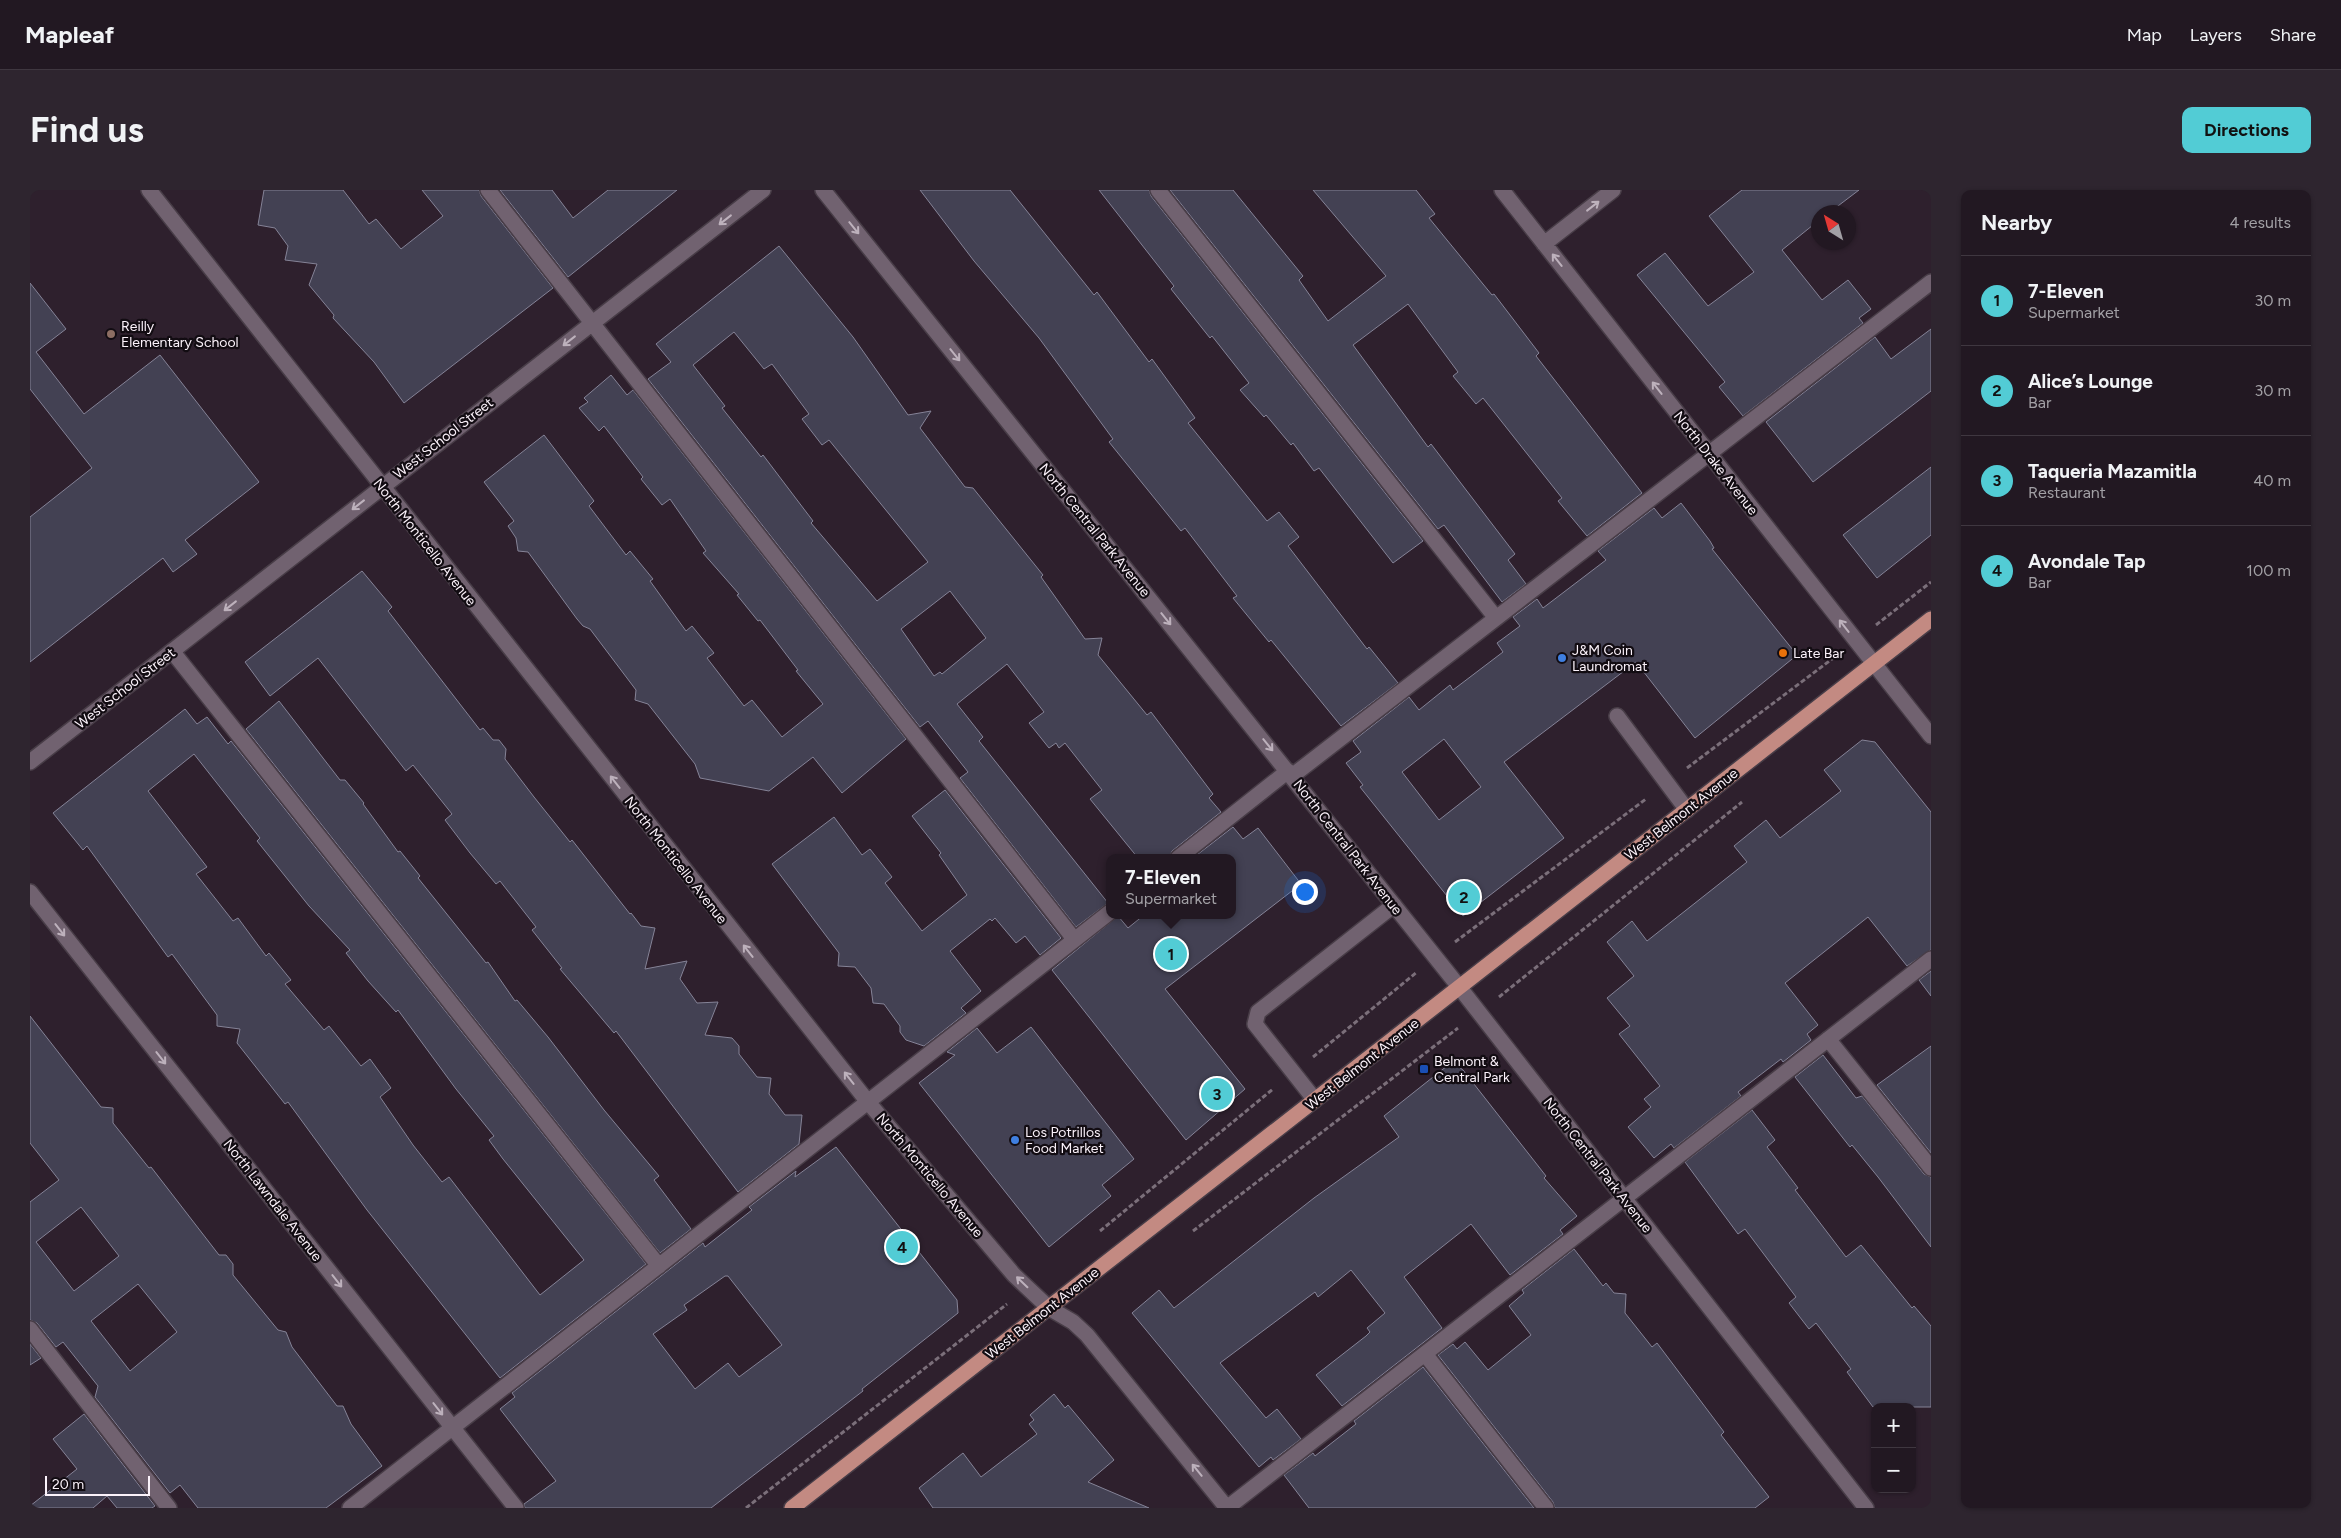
<!DOCTYPE html>
<html lang="en">
<head>
<meta charset="utf-8">
<style>
  body { margin:0; font-family:Figtree,sans-serif; background:#2e252f; color:#f1f3f6 }
  .controls { position:absolute; right:15px; bottom:15px; display:grid; overflow:hidden; border-radius:10px; box-shadow:0 1px 4px #0004 }
  .controls button { width:45px; height:45px; display:grid; place-items:center; padding:0; border:0; border-bottom:1px solid #3f3740; background:#221822; color:#f1f3f6; font:25px sans-serif }
  .compass { position:absolute; left:1781px; top:15px; width:45px; height:45px; border-radius:50%; background:#221822; box-shadow:0 1px 4px #0004; rotate:323deg }
  .scale { position:absolute; left:15px; bottom:12px; width:105px; box-sizing:border-box; padding-left:5px; border:2px solid #fbf2fa; border-top:0; font-size:14px; line-height:18px; white-space:nowrap; color:#fbf2fa; -webkit-text-stroke:4px #120c12; paint-order:stroke }
  .you { position:absolute; left:1274px; top:701px; width:18px; height:18px; margin:-12px; border:4px solid #fff; border-radius:50%; background:#1a73e8; box-shadow:0 0 0 8px #1a73e833 }
  .badge { display:grid; place-items:center; width:32px; height:32px; border-radius:50%; background:#52ccd5; color:#111; font-size:16px; font-weight:700 }
  .pin { position:absolute; translate:-50% -50%; border:2px solid #fff; box-shadow:0 1px 5px #0006 }
  .popup { position:absolute; left:1076px; top:664px; width:130px; height:65px; box-sizing:border-box; display:grid; place-content:center; border-radius:10px; background:#221822; filter:drop-shadow(0 1px 4px #0005); font-size:16px; white-space:nowrap; color:#a2a0a5 }
  .popup b { font-size:19px; color:#f1f3f6 }
  .popup::after { content:''; position:absolute; left:50%; top:100%; margin-left:-10px; border:10px solid transparent; border-top-color:#221822 }
  .list { margin:0; padding:0; list-style:none }
  h2 { display:flex; justify-content:space-between; align-items:center; height:65px; margin:0; padding:0 20px; font-size:21px }
  h2 small { font-size:16px; font-weight:400; color:#a2a0a5 }
  .list li { display:grid; grid-template-columns:32px 1fr auto; gap:15px; align-items:center; box-sizing:border-box; height:90px; padding:0 20px; border-top:1px solid #3f3740 }
  .list b { display:block; font-size:19px; white-space:nowrap }
  .list p { margin:0; font-size:16px; white-space:nowrap; color:#a2a0a5 }
  .list em { font-size:16px; font-style:normal; color:#a2a0a5 }
  .map { position:relative; flex:none; width:1901px; height:1318px; overflow:hidden; border-radius:10px }
  header { display:flex; align-items:center; gap:30px; box-sizing:border-box; height:70px; padding:0 25px; background:#221822; border-bottom:1px solid #3f3740 }
  header strong { font-size:24px }
  nav { display:flex; gap:28px; margin-inline-start:auto; font-size:18px }
  .intro { display:flex; align-items:center; justify-content:space-between; box-sizing:border-box; height:120px; padding:0 30px }
  h1 { margin:0; font-size:35px }
  .button { padding:12px 22px; border-radius:10px; background:#52ccd5; color:#111; font-size:18px; font-weight:700 }
  main { display:flex; gap:30px; padding:0 30px }
  aside { flex:1; background:#221822; border-radius:10px; box-shadow:0 1px 4px #0004 }
  .map>svg:first-child { display:block }
</style>
</head>
<body>
<header>
<strong>Mapleaf</strong>
<nav><a>Map</a><a>Layers</a><a>Share</a></nav>
</header>
<div class="intro"><h1>Find us</h1><a class="button">Directions</a></div>
<main>
<div class="map">
<svg width="1901" height="1318" viewBox="0 0 1901 1318">
  <rect width="100%" height="100%" fill="#2e202d"/>
  <path fill="#434153" stroke="#858397" fill-rule="evenodd" d="M234 0H313L339 34 346 29 371 59 413 26 392 0H449L451 6 523 98 374 213 344 172 303 128 304 125 279 95 287 74 255 70 258 56 245 38 228 35Z
    M470 0H522L543 28 578 0H647L538 87Z
    M890 0H980L1064 105 1067 102 1119 172 1122 169 1165 228 1158 233 1237 331 1249 322 1269 347 1258 356 1337 459 1339 457 1368 493 1311 536 1241 450 1239 452 1203 408 1207 406 1155 338 1151 341 1079 252 1083 249 1009 148 944 71Z
    M1069 0H1119L1121 6 1393 351 1363 373 1289 278 1284 281 1263 253 1261 255 1236 225 1234 227 1210 200 1219 193 1182 146 1180 148 1141 99 1144 96Z
    M1140 0H1203L1273 86 1269 90 1298 131 1356 86 1283 0H1386L1405 24 1399 28 1462 105 1464 104 1509 163 1506 166 1612 303 1557 346 1528 311 1532 308 1453 208 1446 214 1423 186 1428 182 1378 114 1323 155 1398 257 1401 254 1485 364 1478 370 1496 394 1472 412 1414 335 1408 339Z
    M1712 0H1829L1800 22H1788V31L1752 60 1792 110 1818 90 1841 119 1829 128 1833 133 1713 226 1689 197 1695 192 1607 85 1635 63 1678 116 1724 82 1679 26Z
    M749 56 823 147 878 225 901 221 890 238 935 297 943 298 1013 385 1011 387 1055 449 1072 448 1068 465 1117 525 1121 522 1183 604 1179 608 1191 622 1142 661 1139 668H1108L1060 609 1072 600 1035 553 1029 558 1026 553 1019 558 999 533 1014 522 977 474 927 514 953 547 949 551 1078 713 1046 737 930 588 938 582 898 531 890 537 618 189 641 172 626 154ZM704 142 734 179 742 174 779 224 772 229 792 255 799 250 898 372 847 411 781 333 783 331 733 265 731 267 692 218 695 216 663 175ZM920 401 956 448 912 484 910 482 904 486 871 439Z
    M0 93 36 139 6 162 54 224 130 165 229 292 155 350 167 364 143 382 133 368 0 472V327L62 278 0 199Z
    M1901 139V201L1783 292 1736 232 1845 147 1861 169Z
    M581 185 597 205 603 200 876 549 812 603 783 567 739 601 670 588 665 574 618 514 605 510 606 500 560 439 553 436 547 429 498 362 488 361 486 348 478 336 484 331 454 292 514 245 564 311 559 316 596 365 600 361 623 389 620 391 656 441 662 436 684 463 677 468 714 516 722 510 752 547 793 514 766 481 768 480 730 430 728 431 707 405 709 404 673 363 676 361 640 309 632 315 611 289 613 287 574 236 569 241 549 218 558 212 554 208Z
    M1901 277V345L1847 388 1813 345Z
    M1651 313 1680 351 1684 358 1682 359 1767 465 1665 548 1606 472 1474 572 1534 648 1433 726 1330 597 1333 595 1316 573 1331 562 1323 551 1379 507 1389 520 1420 495 1423 500 1473 462 1467 453 1490 436 1483 427 1507 409 1513 418 1576 370 1568 361 1624 318 1632 328ZM1414 549 1451 597 1409 630 1372 582Z
    M332 381 362 417 358 421 450 540 453 538 463 550H469L476 559 475 569 504 607 540 652 542 650 600 724 601 723 611 736 625 738 615 779 657 771 650 789 667 813 688 812 675 845 702 848 709 856V864L727 887 741 888 739 904 755 925H772L769 954 708 1002 586 841 584 843 530 779 532 778 502 740 506 737 470 691 466 694 440 663 415 630 422 624 383 575 376 581 288 468 240 506 215 472Z
    M249 511 310 590H315L334 613 333 614 368 662 370 661 390 686 388 688 456 773 458 772 485 811 487 810 518 847 574 920 629 986 624 990 661 1039 630 1063 216 539Z
    M155 519 167 534 177 527 198 554 201 551 616 1074 470 1188 337 1020 258 912 255 914 207 853 210 839 187 836V825L142 764 138 767 57 656 53 660 23 623ZM164 564 230 648 227 651 279 716 320 760 316 763 338 791 366 822 368 820 426 899 464 946 459 950 473 969 554 1070 510 1105 419 987 412 992 383 955 350 907 361 898 340 869 331 876 299 836 294 840 255 794 261 790 239 763 236 766 208 728 203 731 166 684 177 677 118 601Z
    M1832 550 1845 552 1901 622V760L1877 776 1838 727 1755 793 1788 835 1777 844 1781 850 1753 872 1751 869 1708 902 1711 906 1644 958 1641 954 1624 968 1598 937 1621 917 1614 909 1630 896 1589 844 1600 836 1577 808 1604 786 1577 752 1602 731 1617 751 1717 672 1704 656 1736 630 1750 648 1811 601 1794 580Z
    M915 600 1031 748 1010 765 995 746 986 753 965 728 962 731 960 729 920 761 951 801 931 818 936 823 894 856 876 850 870 842V836L854 814 843 813 841 798 825 777 808 776 809 763 742 674 804 627 832 665 840 659 862 687 855 693 892 741 937 705 909 665 911 663 882 626Z
    M1203 637 1213 649 1228 638 1271 694 1135 799 1215 899 1156 950 1022 780 1088 726 1098 738 1114 725H1202V668H1163Z
    M1901 781V806L1889 790Z
    M0 826 71 917 83 918V933L119 978 121 977 189 1065H196L203 1074V1085L248 1140 256 1142 262 1157 307 1216H313L321 1234 352 1276 296 1318H168L150 1295 140 1303 65 1207 68 1196 33 1152 26 1157 7 1133 0 1130V1012L29 990 0 953ZM51 1017 89 1066 44 1101 6 1052ZM108 1094 147 1142 100 1181 61 1131Z
    M1001 837 1104 969 1072 995 1081 1006 1019 1057 889 893 925 865 917 862 947 838 967 863Z
    M1901 856V963L1847 895Z
    M1793 865 1826 908 1832 906 1894 984 1901 987V1057L1848 987 1822 955 1820 957 1765 887Z
    M1422 872 1433 880 1516 986 1514 988 1547 1026 1530 1040 1533 1044 1480 1085 1441 1034 1374 1087 1412 1138 1312 1216 1286 1185 1336 1146 1340 1142 1337 1138 1355 1123 1321 1080 1288 1107 1285 1102 1190 1173 1236 1228 1247 1219 1271 1249 1243 1270 1241 1267 1229 1277 1102 1123 1129 1100 1144 1118 1284 1008 1369 947 1354 926Z
    M1722 920 1745 950 1737 957 1768 998 1765 1000 1816 1067 1831 1055 1882 1118 1884 1116 1901 1136V1217H1843L1817 1182 1821 1179 1786 1133 1779 1139 1759 1113 1766 1107 1715 1039 1708 1044 1655 972Z
    M806 957 927 1110 928 1123 832 1199 833 1201 681 1318H495L494 1314 526 1291 470 1219 485 1207 482 1203 673 1053 675 1057 722 1020 719 1017 766 981 765 987ZM695 1086H698L752 1155 709 1187 698 1173 665 1199 623 1144 657 1120 654 1115Z
    M1544 1059 1573 1096 1576 1093 1584 1103 1596 1104 1595 1123 1622 1157 1627 1153 1694 1242 1691 1245 1739 1307 1725 1318H1525L1523 1312 1408 1165 1423 1154 1427 1159 1435 1152 1458 1180 1501 1145 1479 1116 1494 1103 1492 1100Z
    M0 1154 11 1168 0 1175Z
    M1393 1177 1504 1318H1279L1254 1285 1283 1263 1285 1266 1326 1234 1324 1231Z
    M1024 1204 1035 1218 1038 1215 1084 1270 1058 1292 1119 1318H903L889 1298 933 1263 951 1287 1007 1244 999 1234 1004 1230 1000 1225Z
    M54 1224 125 1316 122 1318H87L77 1306 63 1318H0V1316L47 1279 23 1249Z"/>
  <g fill="none" stroke-linecap="round" stroke-linejoin="round">
    <defs>
      <path id="minor" d="M119 0 838 912 984 1085 1019 1118 1043 1132 1057 1145 1197 1318
        M458 0 1044 749
        M793 0 1430 798 1836 1318
        M1128 0 1466 428
        M1472 0 1901 546
        M1514 54 1583 0
        M142 461 629 1076
        M1587 526 1657 620
        M0 572 733 0
        M1262 586 1901 92
        M1148 668 1258 581
        M0 702 486 1318
        M1798 849 1901 978
        M1285 910 1225 834 1228 822 1364 715
        M0 1139 139 1318
        M1395 1164 1516 1318
        M320 1318 1080 722
        M1197 1318 1901 769"/>
      <path id="major" d="M762 1318 1901 429"/>
    </defs>
    <use href="#minor" stroke="#483d47" stroke-width="18"/>
    <use href="#major" stroke="#483d47" stroke-width="18"/>
    <path stroke="#7b6f7a" stroke-width="3" stroke-dasharray="5 2.5" stroke-linecap="butt" d="M1846 435 1901 392
      M1657 578 1806 466
      M1425 752 1616 609
      M1469 807 1712 612
      M1283 867 1387 782
      M1070 1041 1243 899
      M1163 1041 1428 838
      M716 1318 977 1114"/>
    <use href="#minor" stroke="#716270" stroke-width="15"/>
    <use href="#major" stroke="#c38a82" stroke-width="15"/>
  </g>
  <defs><path id="oneway-shaft" d="M-6 0H5M1.5-3L5.5 0L1.5 3" fill="none" stroke-width="1.6" stroke-linecap="round" stroke-linejoin="round" transform="scale(1.25)"/></defs>
  <g stroke="#bdb1bc">
    <use href="#oneway-shaft" transform="translate(1563 16) rotate(-38)"/>
    <use href="#oneway-shaft" transform="translate(695 30) rotate(142)"/>
    <use href="#oneway-shaft" transform="translate(824 38) rotate(51)"/>
    <use href="#oneway-shaft" transform="translate(1527 70) rotate(-128)"/>
    <use href="#oneway-shaft" transform="translate(539 151) rotate(142)"/>
    <use href="#oneway-shaft" transform="translate(925 165) rotate(51)"/>
    <use href="#oneway-shaft" transform="translate(1627 198) rotate(-128)"/>
    <use href="#oneway-shaft" transform="translate(328 315) rotate(142)"/>
    <use href="#oneway-shaft" transform="translate(200 416) rotate(142)"/>
    <use href="#oneway-shaft" transform="translate(1136 429) rotate(51)"/>
    <use href="#oneway-shaft" transform="translate(1814 436) rotate(-128)"/>
    <use href="#oneway-shaft" transform="translate(1238 555) rotate(51)"/>
    <use href="#oneway-shaft" transform="translate(585 592) rotate(-128)"/>
    <use href="#oneway-shaft" transform="translate(30 740) rotate(52)"/>
    <use href="#oneway-shaft" transform="translate(718 761) rotate(-128)"/>
    <use href="#oneway-shaft" transform="translate(131 868) rotate(52)"/>
    <use href="#oneway-shaft" transform="translate(819 888) rotate(-128)"/>
    <use href="#oneway-shaft" transform="translate(307 1091) rotate(52)"/>
    <use href="#oneway-shaft" transform="translate(992 1092) rotate(-136)"/>
    <use href="#oneway-shaft" transform="translate(408 1219) rotate(52)"/>
    <use href="#oneway-shaft" transform="translate(1167 1280) rotate(-129)"/>
  </g>
  <circle fill="#8d6e63" stroke="#120c12" stroke-width="2" cx="81" cy="144" r="5"/>
  <circle fill="#e8710a" stroke="#120c12" stroke-width="2" cx="1753" cy="463" r="5"/>
  <g fill="#3f7fe0" stroke="#120c12" stroke-width="2">
    <circle cx="1532" cy="468" r="5"/>
    <circle cx="985" cy="950" r="5"/>
  </g>
  <rect fill="#1a4fb4" stroke="#120c12" stroke-width="2" x="1389" y="874" width="10" height="10" rx="2.5"/>
  <g text-anchor="middle" stroke-width="4.5" stroke-linejoin="round" paint-order="stroke">
    <g font-size="14" fill="#fbf2fa" stroke="#120c12" text-anchor="start">
      <text x="91" y="141">Reilly<tspan x="91" dy="16">Elementary School</tspan></text>
      <text x="1542" y="465">J&amp;M Coin<tspan x="1542" dy="16">Laundromat</tspan></text>
      <text x="1763" y="468">Late Bar</text>
      <text x="1404" y="876">Belmont &amp;<tspan x="1404" dy="16">Central Park</tspan></text>
      <text x="995" y="947">Los Potrillos<tspan x="995" dy="16">Food Market</tspan></text>
    </g>
    <g font-size="14" fill="#fbf2fa" stroke="#120c12">
      <text transform="translate(413 248) rotate(-38)" y="5">West School Street</text>
      <text transform="translate(1686 273) rotate(52)" y="5">North Drake Avenue</text>
      <text transform="translate(1065 340) rotate(51)" y="5">North Central Park Avenue</text>
      <text transform="translate(395 352) rotate(52)" y="5">North Monticello Avenue</text>
      <text transform="translate(95 498) rotate(-38)" y="5">West School Street</text>
      <text transform="translate(1651 624) rotate(-38)" y="5">West Belmont Avenue</text>
      <text transform="translate(1318 657) rotate(52)" y="5">North Central Park Avenue</text>
      <text transform="translate(646 670) rotate(52)" y="5">North Monticello Avenue</text>
      <text transform="translate(1332 874) rotate(-38)" y="5">West Belmont Avenue</text>
      <text transform="translate(1568 975) rotate(52)" y="5">North Central Park Avenue</text>
      <text transform="translate(900 985) rotate(50)" y="5">North Monticello Avenue</text>
      <text transform="translate(243 1010) rotate(52)" y="5">North Lawndale Avenue</text>
      <text transform="translate(1012 1123) rotate(-38)" y="5">West Belmont Avenue</text>
    </g>
  </g>
</svg>
<div class="controls">
<button>+</button>
<button>−</button>
</div>
<svg class="compass" viewBox="-18 -18 36 36"><path d="M0-13l5 13h-10z" fill="#e53935"/><path d="M0 13l5-13h-10z" fill="#a2a0a5"/></svg>
<div class="scale">20 m</div>
<div class="you"></div>
<div class="pin badge" style="left:1141px;top:764px">1</div>
<div class="popup"><b>7-Eleven</b>Supermarket</div>
<div class="pin badge" style="left:1434px;top:707px">2</div>
<div class="pin badge" style="left:1187px;top:904px">3</div>
<div class="pin badge" style="left:872px;top:1057px">4</div>
</div>
<aside>
<h2>Nearby<small>4 results</small></h2>
<ul class="list">
<li><span class="badge">1</span><div><b>7-Eleven</b><p>Supermarket</p></div><em>30 m</em></li>
<li><span class="badge">2</span><div><b>Alice’s Lounge</b><p>Bar</p></div><em>30 m</em></li>
<li><span class="badge">3</span><div><b>Taqueria Mazamitla</b><p>Restaurant</p></div><em>40 m</em></li>
<li><span class="badge">4</span><div><b>Avondale Tap</b><p>Bar</p></div><em>100 m</em></li>
</ul>
</aside>
</main>
</body>
</html>
